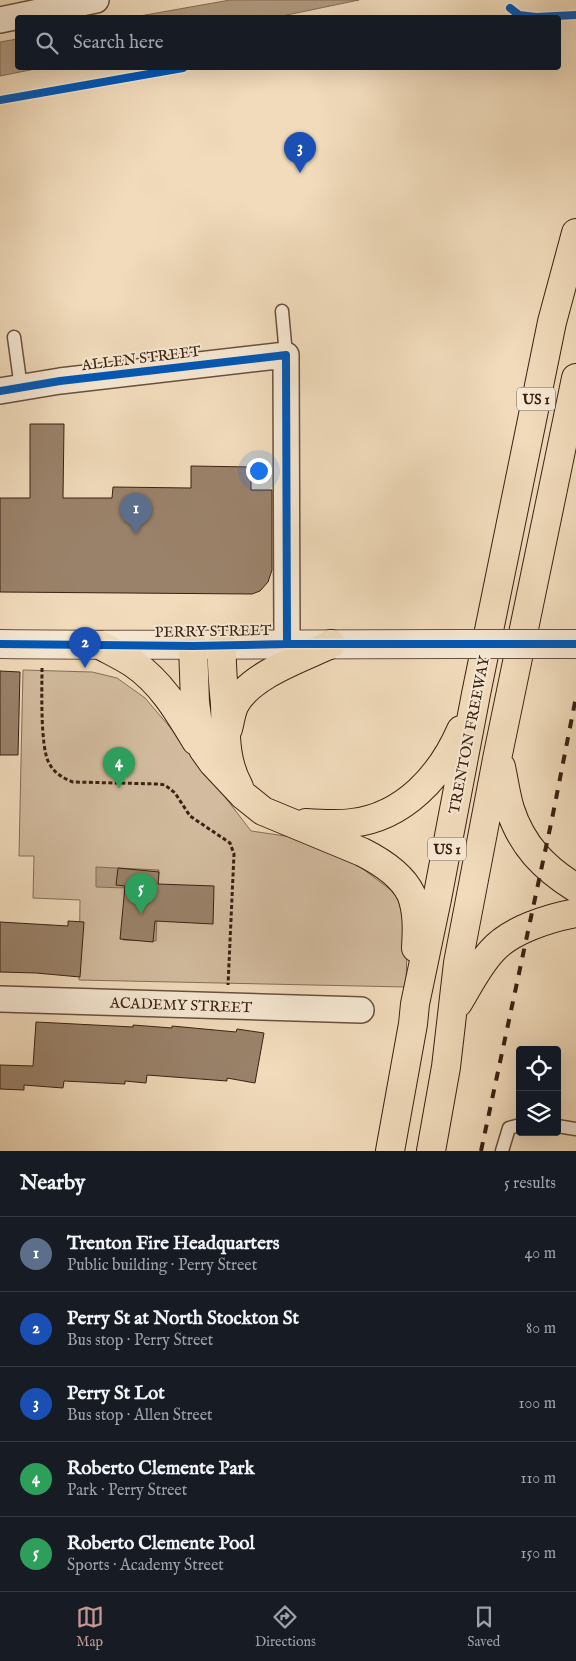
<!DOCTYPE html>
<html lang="en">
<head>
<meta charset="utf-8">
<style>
  body { margin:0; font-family:"IM FELL English",serif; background:#20242c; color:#f1f3f6 }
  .controls { position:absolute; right:15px; bottom:15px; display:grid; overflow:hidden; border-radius:5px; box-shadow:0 5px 20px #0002 }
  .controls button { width:45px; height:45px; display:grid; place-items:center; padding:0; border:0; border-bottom:1px solid #363941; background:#171b24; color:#f1f3f6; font:25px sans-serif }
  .you { position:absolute; left:258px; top:470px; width:18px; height:18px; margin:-12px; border:4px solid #fff; border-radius:50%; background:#1a73e8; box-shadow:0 0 0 8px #1a73e833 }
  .badge { display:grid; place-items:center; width:32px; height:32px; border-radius:50%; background:#c59692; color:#fff; font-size:16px; font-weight:700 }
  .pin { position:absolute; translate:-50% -41px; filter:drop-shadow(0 1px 2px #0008) }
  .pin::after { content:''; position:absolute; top:26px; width:18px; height:15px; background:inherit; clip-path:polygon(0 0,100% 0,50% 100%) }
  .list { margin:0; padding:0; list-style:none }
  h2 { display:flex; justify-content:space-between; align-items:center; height:65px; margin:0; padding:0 20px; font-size:21px }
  h2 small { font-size:16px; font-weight:400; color:#9ea1a6 }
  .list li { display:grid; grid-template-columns:32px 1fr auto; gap:15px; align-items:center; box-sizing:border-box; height:75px; padding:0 20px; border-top:1px solid #363941 }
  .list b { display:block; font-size:19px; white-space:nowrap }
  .list p { margin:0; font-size:16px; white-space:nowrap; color:#9ea1a6 }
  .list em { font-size:16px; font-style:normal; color:#9ea1a6 }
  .icon { flex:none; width:28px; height:28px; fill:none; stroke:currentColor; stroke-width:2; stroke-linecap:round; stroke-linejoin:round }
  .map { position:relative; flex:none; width:576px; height:1151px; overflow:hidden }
  .search { position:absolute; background:#171b24; box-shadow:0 5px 20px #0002; left:15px; right:15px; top:15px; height:55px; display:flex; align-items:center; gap:12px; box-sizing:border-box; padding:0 18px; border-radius:5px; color:#9ea1a6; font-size:19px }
  .sheet { height:440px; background:#171b24 }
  nav { display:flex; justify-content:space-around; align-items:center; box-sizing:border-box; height:70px; border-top:1px solid #363941; background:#171b24; font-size:14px; color:#9ea1a6 }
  nav a { display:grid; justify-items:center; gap:2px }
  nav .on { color:#c59692 }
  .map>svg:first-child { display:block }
</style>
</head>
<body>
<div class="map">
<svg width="576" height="1151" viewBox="0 0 576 1151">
  <rect width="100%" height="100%" fill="#f1dbbb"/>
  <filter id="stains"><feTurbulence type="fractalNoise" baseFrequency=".004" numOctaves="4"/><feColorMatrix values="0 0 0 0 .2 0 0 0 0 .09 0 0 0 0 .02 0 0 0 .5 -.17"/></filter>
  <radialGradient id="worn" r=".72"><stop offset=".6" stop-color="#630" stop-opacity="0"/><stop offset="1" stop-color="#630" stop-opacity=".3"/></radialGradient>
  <path fill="#d2bb9e" stroke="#866e58" d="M23 670 92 672 117 678 145 698 186 746 251 831 292 837 355 863 408 903 406 987 79 980 80 900 33 898 34 856H19Z"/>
  <path fill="#b39c82" stroke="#836b56" d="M230 0H359L277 17H134Z
    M17 39 18 68H40L0 76V42Z
    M96 867 159 870 156 941 123 940 126 888 96 887Z"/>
  <path fill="#9a826a" stroke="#3b2113" d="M30 424H64L63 498H112L113 487 191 488V466L251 467V490H272V570L268 582 260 591 252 594 0 592V498H30Z
    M0 671 20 672 18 755H0Z
    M118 868 159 872 158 884 214 886 213 924 155 921 153 942 120 939 125 886 116 885Z
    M68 921 84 922 80 977 36 973 0 972V922L68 926Z
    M36 1022 133 1027V1025L172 1028V1026L236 1032 237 1029 264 1033 255 1083 227 1078V1081L147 1075 146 1083 125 1081V1084L64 1081 63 1088 24 1085V1090L0 1089V1065L33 1066Z"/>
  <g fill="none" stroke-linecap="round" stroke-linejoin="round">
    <defs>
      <path id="service" d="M282 311 286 355
        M14 337 21 388
        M557 1126 576 1129
        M502 1151 509 1128 520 1125"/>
      <path id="minor" d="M0 20 96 0
        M0 391 60 381 286 355 287 644
        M0 999 361 1010"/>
      <path id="tertiary" d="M0 644C150 646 300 644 450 644
        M547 644H576"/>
      <path id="motorway" d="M100 645C111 651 124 657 134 664 162 683 179 713 196 741
        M222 645C221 665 223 684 225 704 226 734 224 760 239 787
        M193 646 195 702 199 732 203 749 213 763 243 795 263 811 362 852C380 861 402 875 411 894 418 911 417 931 416 948
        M228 729C230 722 231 713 234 706 249 675 302 658 331 644
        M501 767C504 781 506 796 510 809 522 846 544 868 576 888
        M306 823C321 824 337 825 352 823 404 817 441 776 461 730
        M458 1003C469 985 478 966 492 951 510 930 549 918 576 913
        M390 1151 413 1024 415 1004 437 899 476 694 552 322 576 233
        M431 1151 446 1067 458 963 498 754 576 378"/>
    </defs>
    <use href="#service" stroke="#68503d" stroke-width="15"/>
    <use href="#minor" stroke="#68503d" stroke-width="28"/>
    <use href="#tertiary" stroke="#68503d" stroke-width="30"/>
    <use href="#motorway" stroke="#3b2113" stroke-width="30"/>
    <path stroke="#3b2113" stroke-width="3" stroke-dasharray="4 2.5" stroke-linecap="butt" d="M42 668C42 689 40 747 49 763 54 773 63 778 73 782L159 784 165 785 175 793 190 816 230 843 234 854 228 985"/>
    <use href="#service" stroke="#f6e8d3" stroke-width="12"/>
    <use href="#minor" stroke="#f6e8d3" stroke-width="25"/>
    <use href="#tertiary" stroke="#f6e8d3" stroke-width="28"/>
    <use href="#motorway" stroke="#f1dbbb" stroke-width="28"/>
    <path stroke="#3b2113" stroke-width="4" stroke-dasharray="9 9" stroke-linecap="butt" d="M481 1151 552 819 576 697"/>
    <defs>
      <path id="tertiary-bridge" d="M450 644H547"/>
    </defs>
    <use href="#tertiary-bridge" stroke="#68503d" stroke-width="30" stroke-linecap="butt"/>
    <use href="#tertiary-bridge" stroke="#f6e8d3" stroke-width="28"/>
    <defs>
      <path id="cycleway" d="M510 8 519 15 536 17 576 15
        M0 100 183 68
        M0 391 60 381 286 355 287 644
        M0 644 193 646 287 644H576"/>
    </defs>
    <use href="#cycleway" stroke="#f6e8d3" stroke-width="11"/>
    <use href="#cycleway" stroke="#0057b8" stroke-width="8"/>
  </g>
  <g text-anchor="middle" stroke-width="4" stroke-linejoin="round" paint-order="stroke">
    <g fill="#f6e8d3" stroke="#735d4d" stroke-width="1">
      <rect x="517" y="387.5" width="38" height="23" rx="4"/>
      <rect x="428" y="837.5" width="38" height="23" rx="4"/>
    </g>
    <g font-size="14" font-weight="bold" fill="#3b2113">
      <text x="536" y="404">US 1</text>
      <text x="447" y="854">US 1</text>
    </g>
    <g font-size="15" fill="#3b2113" stroke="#f6e8d3">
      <text transform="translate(141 358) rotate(-7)" y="5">ALLEN STREET</text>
      <text transform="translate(213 631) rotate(-1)" y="5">PERRY STREET</text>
      <text transform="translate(469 735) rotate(-79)" y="5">TRENTON FREEWAY</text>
      <text transform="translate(181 1005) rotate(2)" y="5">ACADEMY STREET</text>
    </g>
  </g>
  <rect width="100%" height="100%" filter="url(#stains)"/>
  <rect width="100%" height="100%" fill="url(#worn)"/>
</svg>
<div class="controls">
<button><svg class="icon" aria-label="locate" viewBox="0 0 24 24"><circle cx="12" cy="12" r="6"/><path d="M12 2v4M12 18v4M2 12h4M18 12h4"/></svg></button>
<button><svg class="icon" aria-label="layers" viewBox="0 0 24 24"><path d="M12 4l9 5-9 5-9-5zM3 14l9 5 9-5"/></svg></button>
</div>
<div class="you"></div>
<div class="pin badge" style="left:136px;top:534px;background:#5c6f8a">1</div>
<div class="pin badge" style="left:85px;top:668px;background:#1a4fb4">2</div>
<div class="pin badge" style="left:300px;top:173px;background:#1a4fb4">3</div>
<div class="pin badge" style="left:119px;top:788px;background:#2e9e5b">4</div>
<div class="pin badge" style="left:141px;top:914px;background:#2e9e5b">5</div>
<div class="search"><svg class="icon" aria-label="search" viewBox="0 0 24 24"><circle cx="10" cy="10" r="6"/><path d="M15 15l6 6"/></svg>Search here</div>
</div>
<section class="sheet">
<h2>Nearby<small>5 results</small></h2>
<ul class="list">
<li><span class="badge" style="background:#5c6f8a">1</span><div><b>Trenton Fire Headquarters</b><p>Public building · Perry Street</p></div><em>40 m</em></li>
<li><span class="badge" style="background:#1a4fb4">2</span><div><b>Perry St at North Stockton St</b><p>Bus stop · Perry Street</p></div><em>80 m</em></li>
<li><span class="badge" style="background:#1a4fb4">3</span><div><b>Perry St Lot</b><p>Bus stop · Allen Street</p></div><em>100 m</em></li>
<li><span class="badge" style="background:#2e9e5b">4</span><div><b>Roberto Clemente Park</b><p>Park · Perry Street</p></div><em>110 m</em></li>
<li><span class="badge" style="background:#2e9e5b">5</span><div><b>Roberto Clemente Pool</b><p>Sports · Academy Street</p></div><em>150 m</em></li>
</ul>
</section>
<nav>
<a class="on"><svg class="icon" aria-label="map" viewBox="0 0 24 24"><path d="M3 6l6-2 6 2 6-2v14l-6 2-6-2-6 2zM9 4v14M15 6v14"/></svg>Map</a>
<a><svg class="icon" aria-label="directions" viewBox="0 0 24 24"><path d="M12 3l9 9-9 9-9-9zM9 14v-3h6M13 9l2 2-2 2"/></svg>Directions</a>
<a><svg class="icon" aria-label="saved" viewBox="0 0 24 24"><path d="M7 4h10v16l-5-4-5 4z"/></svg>Saved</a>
</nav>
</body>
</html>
